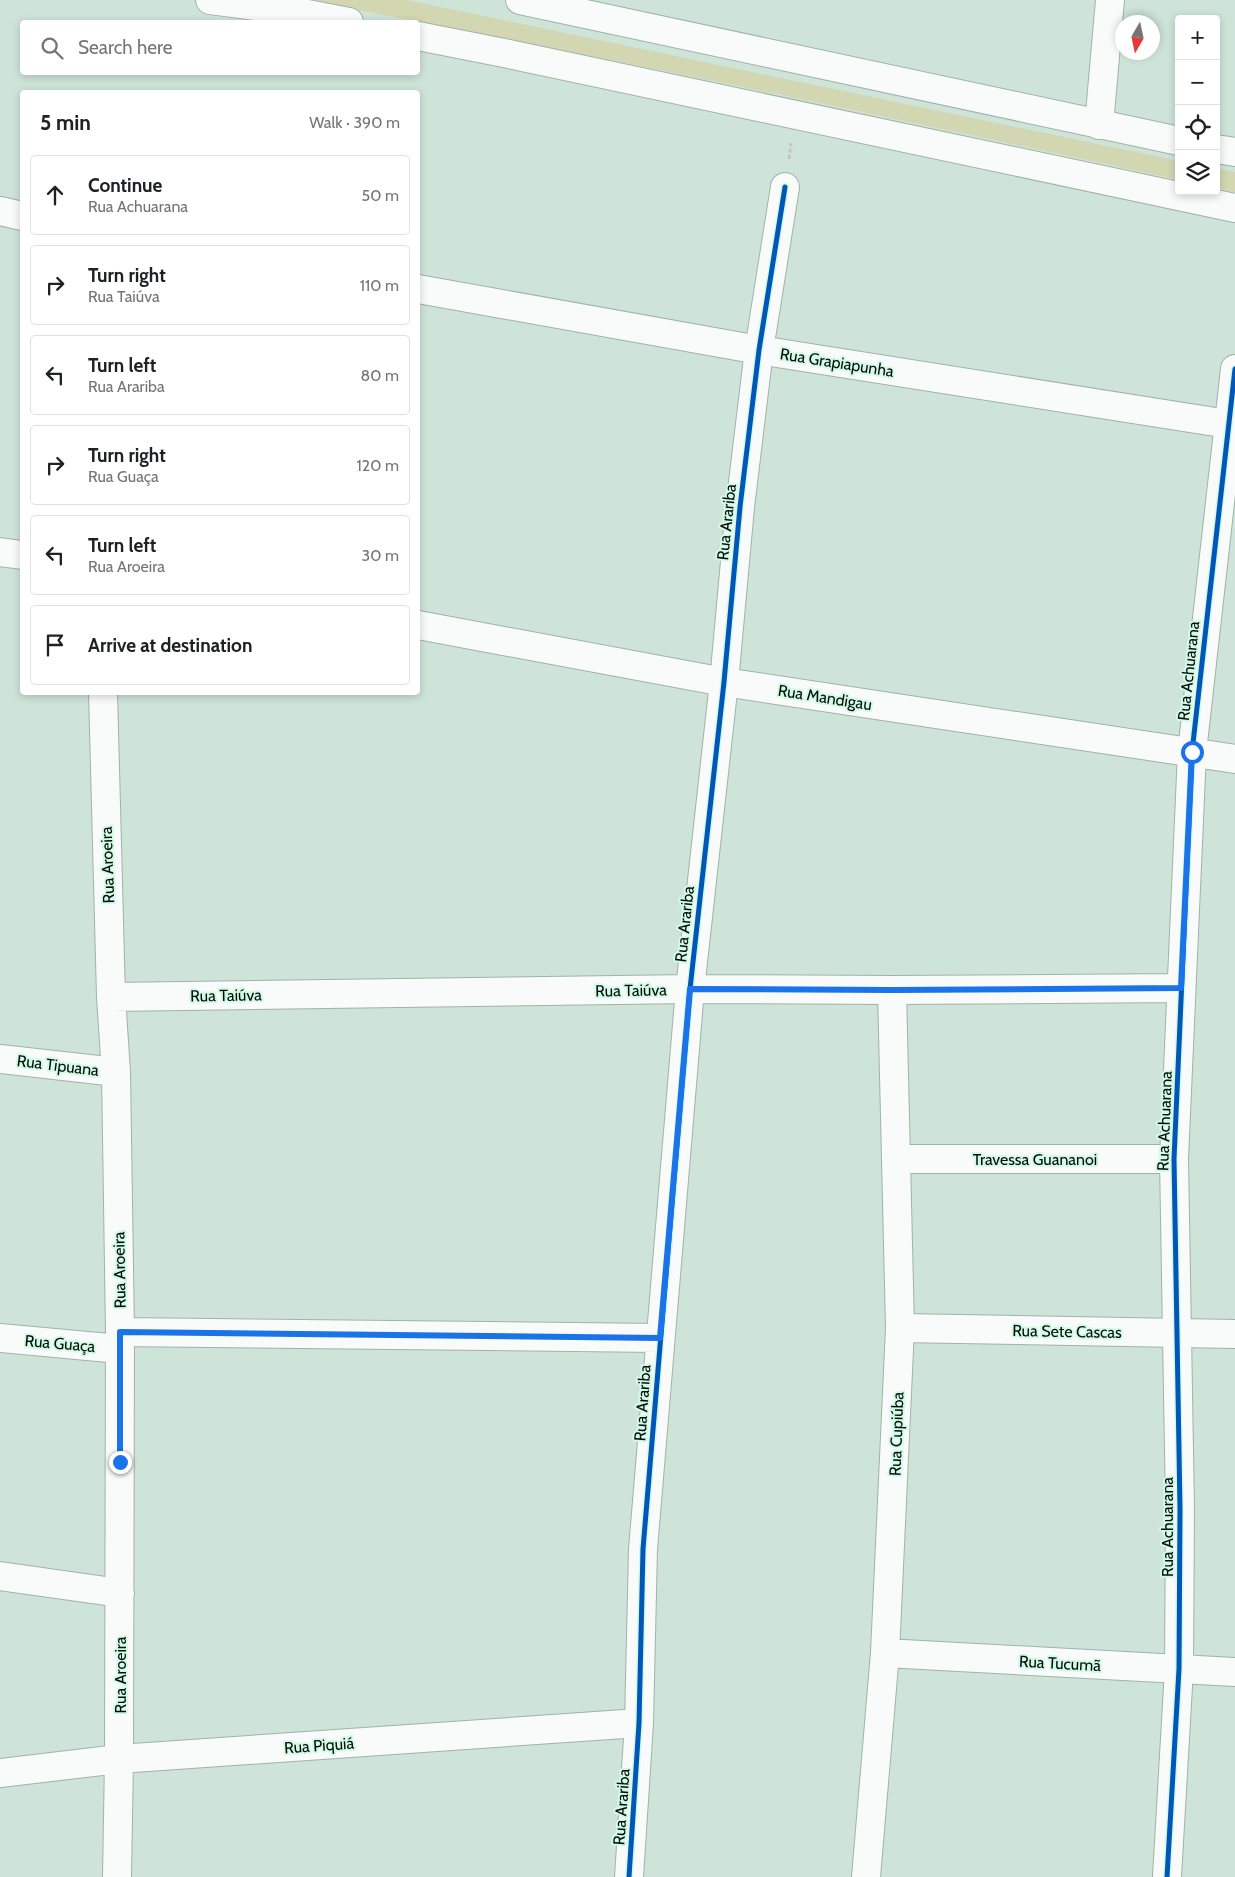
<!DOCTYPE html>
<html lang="en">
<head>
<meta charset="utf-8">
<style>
  body { margin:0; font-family:Cabin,sans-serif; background:#f2f2f2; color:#202124 }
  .controls { position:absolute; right:15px; top:15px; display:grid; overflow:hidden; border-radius:5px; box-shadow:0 2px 8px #0003 }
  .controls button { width:45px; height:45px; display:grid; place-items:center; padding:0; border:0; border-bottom:1px solid #e0e0e0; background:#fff; color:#202124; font:25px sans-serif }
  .compass { position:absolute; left:1115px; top:15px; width:45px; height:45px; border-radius:50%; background:#fff; box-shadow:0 2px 8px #0003; rotate:189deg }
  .stop { position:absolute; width:15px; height:15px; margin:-11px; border:4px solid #1a73e8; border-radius:50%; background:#fff }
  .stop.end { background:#1a73e8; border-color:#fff; box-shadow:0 1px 5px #0008 }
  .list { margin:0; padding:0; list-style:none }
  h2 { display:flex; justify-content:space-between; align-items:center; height:65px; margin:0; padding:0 20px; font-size:21px }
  h2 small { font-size:16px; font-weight:400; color:#757577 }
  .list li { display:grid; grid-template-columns:32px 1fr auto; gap:15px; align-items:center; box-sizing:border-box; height:80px; margin:0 10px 10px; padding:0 10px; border:1px solid #e0e0e0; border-radius:5px }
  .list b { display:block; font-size:19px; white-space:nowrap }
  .list p { margin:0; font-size:16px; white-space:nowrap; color:#757577 }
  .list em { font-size:16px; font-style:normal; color:#757577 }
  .icon { flex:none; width:28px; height:28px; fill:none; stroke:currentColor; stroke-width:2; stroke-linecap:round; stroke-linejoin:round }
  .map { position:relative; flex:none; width:1235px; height:1877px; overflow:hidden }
  .search { position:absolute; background:#fff; box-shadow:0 2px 8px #0003; left:20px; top:20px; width:400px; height:55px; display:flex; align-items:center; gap:12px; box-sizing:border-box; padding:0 18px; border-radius:5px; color:#757577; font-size:19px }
  .panel { position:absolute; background:#fff; box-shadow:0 2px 8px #0003; left:20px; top:90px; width:400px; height:605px; border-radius:5px }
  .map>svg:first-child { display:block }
</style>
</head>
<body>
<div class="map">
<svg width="1235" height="1877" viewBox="0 0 1235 1877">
  <rect width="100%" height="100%" fill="#cee4d9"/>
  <path fill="#d2d7b2" d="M305 0H407L1179 161V180C888 117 597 55 305 0Z
    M1216 168 1235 172V192L1216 188Z"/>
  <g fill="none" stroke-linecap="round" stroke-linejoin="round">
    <defs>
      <path id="street" d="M1099 125 1110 0
        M0 211 22 216
        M418 289 759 350 1228 424
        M0 552 22 555
        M418 625 724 682 1235 759
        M103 692 111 997 116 1072 120 1332 119 1759 117 1877
        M111 997 690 989 892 990 1181 988
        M0 1059 116 1072
        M896 1159H1174
        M900 1328 1235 1334
        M120 1332 660 1338
        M0 1338 120 1349
        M0 1576 120 1593
        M885 1653 1235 1672
        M0 1773 119 1759 639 1723
        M629 1877 639 1723 643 1549 690 989 724 682 740 507 759 350 785 187
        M866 1877 885 1653 900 1328 892 990
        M1167 1877 1179 1669 1180 1509 1174 1159 1192 752 1235 369"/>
      <path id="primary" d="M210 0 292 11 349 22
        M520 0 1179 141
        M418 36 504 53 1235 208
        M1216 149 1235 152"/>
    </defs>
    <use href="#street" stroke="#a1b2aa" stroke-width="30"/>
    <use href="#primary" stroke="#a1b2aa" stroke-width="30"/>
    <path stroke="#c0c7c3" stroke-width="3" stroke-dasharray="4 2.5" stroke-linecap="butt" d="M789 159 791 143"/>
    <use href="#street" stroke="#f8fbf9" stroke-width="28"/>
    <use href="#primary" stroke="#f8fbf9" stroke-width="28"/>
    <defs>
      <path id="cycleway" d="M629 1877 639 1723 643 1549 690 989 724 682 740 507 759 350 785 187
        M1167 1877 1179 1669 1180 1509 1174 1159 1192 752 1235 369"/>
    </defs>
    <use href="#cycleway" stroke="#d3f9e7" stroke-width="8"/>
    <use href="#cycleway" stroke="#0057b8" stroke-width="5"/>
  </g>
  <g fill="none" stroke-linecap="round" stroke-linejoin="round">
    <path stroke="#1a73e8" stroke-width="6" d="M120 1462V1332L660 1338 690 989 892 990 1181 988 1192 752"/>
  </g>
  <g text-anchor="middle" stroke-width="4" stroke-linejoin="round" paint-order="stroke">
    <g font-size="16" fill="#030e09" stroke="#d3f9e7">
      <text transform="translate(837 362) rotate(9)" y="6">Rua Grapiapunha</text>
      <text transform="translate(726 522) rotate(-84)" y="6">Rua Arariba</text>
      <text transform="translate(1188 671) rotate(-84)" y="6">Rua Achuarana</text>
      <text transform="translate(825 697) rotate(9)" y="6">Rua Mandigau</text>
      <text transform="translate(107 865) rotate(-92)" y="6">Rua Aroeira</text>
      <text transform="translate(684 924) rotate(-84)" y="6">Rua Arariba</text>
      <text transform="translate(631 990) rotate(-1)" y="6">Rua Taiúva</text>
      <text transform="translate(226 995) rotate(-1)" y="6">Rua Taiúva</text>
      <text transform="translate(58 1065) rotate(7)" y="6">Rua Tipuana</text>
      <text transform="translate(1164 1121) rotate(-88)" y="6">Rua Achuarana</text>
      <text x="1035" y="1165">Travessa Guananoi</text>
      <text transform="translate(119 1270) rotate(-91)" y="6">Rua Aroeira</text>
      <text transform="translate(1067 1331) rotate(1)" y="6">Rua Sete Cascas</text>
      <text transform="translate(60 1343) rotate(5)" y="6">Rua Guaça</text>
      <text transform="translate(642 1403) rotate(-86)" y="6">Rua Arariba</text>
      <text transform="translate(896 1434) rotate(-88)" y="6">Rua Cupiúba</text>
      <text transform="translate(1167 1527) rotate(-90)" y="6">Rua Achuarana</text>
      <text transform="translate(1060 1663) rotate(3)" y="6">Rua Tucumã</text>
      <text transform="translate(120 1675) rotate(-90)" y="6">Rua Aroeira</text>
      <text transform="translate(319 1745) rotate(-4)" y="6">Rua Piquiá</text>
      <text transform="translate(621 1807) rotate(-86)" y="6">Rua Arariba</text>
    </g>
  </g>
</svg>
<div class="controls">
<button>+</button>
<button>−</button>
<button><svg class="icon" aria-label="locate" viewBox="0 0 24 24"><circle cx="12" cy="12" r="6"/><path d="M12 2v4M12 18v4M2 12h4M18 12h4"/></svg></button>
<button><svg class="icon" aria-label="layers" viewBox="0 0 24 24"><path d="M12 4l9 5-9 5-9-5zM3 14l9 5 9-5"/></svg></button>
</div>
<svg class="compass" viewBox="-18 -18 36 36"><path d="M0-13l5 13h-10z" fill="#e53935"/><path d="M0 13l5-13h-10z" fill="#757577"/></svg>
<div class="stop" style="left:1192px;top:752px"></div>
<div class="stop end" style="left:120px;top:1462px"></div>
<div class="search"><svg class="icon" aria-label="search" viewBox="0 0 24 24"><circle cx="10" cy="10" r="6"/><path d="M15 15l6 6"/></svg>Search here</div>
<section class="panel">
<h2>5 min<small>Walk · 390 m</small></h2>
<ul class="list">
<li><svg class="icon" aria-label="ahead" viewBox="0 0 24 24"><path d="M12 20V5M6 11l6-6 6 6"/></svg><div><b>Continue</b><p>Rua Achuarana</p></div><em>50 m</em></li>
<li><svg class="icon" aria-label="right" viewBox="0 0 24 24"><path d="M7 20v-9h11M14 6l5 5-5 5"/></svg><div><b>Turn right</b><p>Rua Taiúva</p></div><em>110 m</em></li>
<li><svg class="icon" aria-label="left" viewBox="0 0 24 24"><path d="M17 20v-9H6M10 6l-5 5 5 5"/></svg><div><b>Turn left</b><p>Rua Arariba</p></div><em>80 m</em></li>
<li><svg class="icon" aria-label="right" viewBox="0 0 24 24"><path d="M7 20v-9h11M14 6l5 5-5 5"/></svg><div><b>Turn right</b><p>Rua Guaça</p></div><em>120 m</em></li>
<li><svg class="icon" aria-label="left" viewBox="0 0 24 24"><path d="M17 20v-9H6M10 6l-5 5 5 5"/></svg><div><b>Turn left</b><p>Rua Aroeira</p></div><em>30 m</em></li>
<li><svg class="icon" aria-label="arrive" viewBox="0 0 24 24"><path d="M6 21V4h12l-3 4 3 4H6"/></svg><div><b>Arrive at destination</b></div></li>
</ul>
</section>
</div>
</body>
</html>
